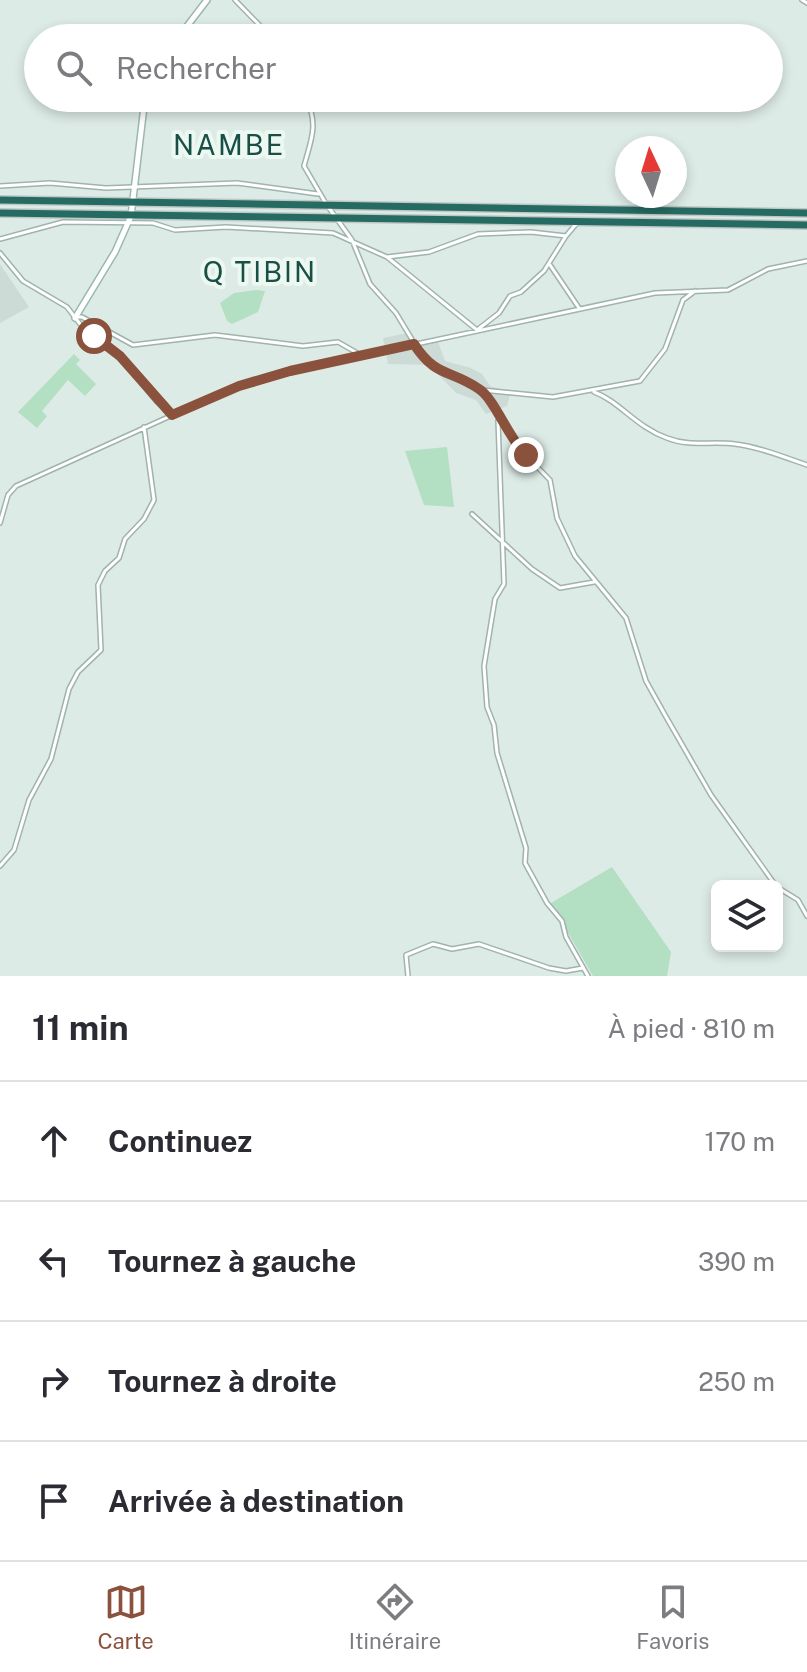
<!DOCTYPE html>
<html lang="fr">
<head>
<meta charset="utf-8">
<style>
  body { margin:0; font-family:"Public Sans",sans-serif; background:#f2f2f3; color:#2b2b33 }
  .controls { position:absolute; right:24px; bottom:24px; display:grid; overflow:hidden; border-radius:12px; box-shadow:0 4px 12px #0003 }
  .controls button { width:72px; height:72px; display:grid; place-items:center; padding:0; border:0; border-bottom:2px solid #e1e1e2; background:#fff; color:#2b2b33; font:40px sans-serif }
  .compass { position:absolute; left:615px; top:136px; width:72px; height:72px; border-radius:50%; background:#fff; box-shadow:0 4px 12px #0003; rotate:356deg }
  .stop { position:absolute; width:24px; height:24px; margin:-18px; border:6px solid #8a513c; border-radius:50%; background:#fff }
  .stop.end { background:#8a513c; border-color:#fff; box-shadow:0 2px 8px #0008 }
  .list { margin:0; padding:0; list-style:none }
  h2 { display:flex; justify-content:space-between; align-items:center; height:104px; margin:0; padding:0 32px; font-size:34px }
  h2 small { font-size:26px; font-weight:400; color:#7c7c81 }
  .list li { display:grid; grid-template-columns:52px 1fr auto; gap:24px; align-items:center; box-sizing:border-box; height:120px; padding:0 32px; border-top:2px solid #e1e1e2 }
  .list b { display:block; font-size:30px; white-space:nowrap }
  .list em { font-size:26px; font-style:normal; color:#7c7c81 }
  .icon { flex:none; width:44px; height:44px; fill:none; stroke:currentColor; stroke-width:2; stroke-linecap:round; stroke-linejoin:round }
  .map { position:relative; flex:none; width:807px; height:976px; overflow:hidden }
  .search { position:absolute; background:#fff; box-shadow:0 4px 12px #0003; left:24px; right:24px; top:24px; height:88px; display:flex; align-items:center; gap:20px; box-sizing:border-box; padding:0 28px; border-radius:44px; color:#7c7c81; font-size:30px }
  .sheet { height:584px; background:#fff }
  nav { display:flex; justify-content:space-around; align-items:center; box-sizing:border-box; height:112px; border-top:2px solid #e1e1e2; background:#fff; font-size:22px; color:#7c7c81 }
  nav a { display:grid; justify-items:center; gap:4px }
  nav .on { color:#8a513c }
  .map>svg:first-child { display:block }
</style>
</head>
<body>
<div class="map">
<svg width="807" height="976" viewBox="0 0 807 976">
  <rect width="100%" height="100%" fill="#ddebe6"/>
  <path fill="#ccdbd5" d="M0 264 29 307 0 323Z
    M407 333 414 344 437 339 445 361 471 368 482 374 490 386 511 392 507 406 486 414 476 400 456 393 429 365 388 364 383 338Z"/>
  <path fill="#b3dfc2" d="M256 290 265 291 258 312 232 324 227 321 220 303 234 293Z
    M74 354 80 360 76 364 96 384 85 396 68 380 42 411 47 416 37 428 18 412Z
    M447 447 454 507 424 505 405 451Z
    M612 867 671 952 667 976H593L551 903Z"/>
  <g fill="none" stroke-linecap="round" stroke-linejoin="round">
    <defs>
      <path id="street" d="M235 0 272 38
        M802 0 807 3
        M306 98C319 125 311 140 304 166L325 202
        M0 186 50 183 106 188 237 183 318 194
        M329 208 352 240 370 284 396 313 425 361 481 389 517 446 550 480 557 518 575 556 626 618 646 681 665 715 711 795 776 886
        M0 239 63 222 153 223 175 230 226 227 333 233 387 257 477 330 499 313 510 296 521 292 544 271 566 236
        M0 253 23 281 67 307 80 324 120 356 156 401 172 415
        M387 257 429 252 478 234 531 232 566 236 577 223
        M550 265 579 308
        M77 317H82L133 345 215 335 303 346 338 342 359 354
        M482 390 553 397 640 381 665 349 683 300 695 291
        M594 392C619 401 636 427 667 438 690 447 711 441 735 444 759 447 784 457 807 465
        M498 421 504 584 495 599 484 666 487 707 494 725 497 753 526 848 525 863 547 903 562 921 566 937 588 976
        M472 514 532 569 560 588 594 582
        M0 523 8 495 16 486 219 394 290 371 655 293 728 290 768 269 807 261
        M0 866 14 850 29 800 51 759 69 689 78 672 101 650 98 585 105 571 119 558 125 539 144 519 154 500 144 427
        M777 887 798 900 807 916
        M408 976 406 955 433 944 452 949 479 944 549 968 566 971 583 968"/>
      <path id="secondary" d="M178 38 207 0
        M75 318 115 252 131 216 145 98"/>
      <path id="highway" d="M0 200 807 213
        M0 213 807 225"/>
    </defs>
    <use href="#street" stroke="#a0b3ae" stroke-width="6"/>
    <use href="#secondary" stroke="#9bb8af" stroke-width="8"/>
    <use href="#highway" stroke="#c0c8c7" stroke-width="10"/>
    <use href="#street" stroke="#fff" stroke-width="3"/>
    <use href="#secondary" stroke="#fff" stroke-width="5"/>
    <use href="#highway" stroke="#266b61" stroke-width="7"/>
  </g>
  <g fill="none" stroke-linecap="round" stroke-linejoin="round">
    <path stroke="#8a513c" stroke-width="10" d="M94 336 120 356 172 415 239 386 290 371 414 344C436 378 450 369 479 389 494 398 509 439 526 455"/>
  </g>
  <g text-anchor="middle" stroke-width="8" stroke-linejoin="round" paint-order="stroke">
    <g font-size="28" letter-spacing="2" fill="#185046" stroke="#eef8f3">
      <text x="229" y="155">NAMBE</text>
      <text x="260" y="282">Q TIBIN</text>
    </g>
  </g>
</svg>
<div class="controls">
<button><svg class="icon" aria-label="layers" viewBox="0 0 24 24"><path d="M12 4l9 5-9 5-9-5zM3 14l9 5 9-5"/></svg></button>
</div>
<svg class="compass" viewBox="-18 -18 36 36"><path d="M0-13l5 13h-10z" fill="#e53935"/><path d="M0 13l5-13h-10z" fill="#7c7c81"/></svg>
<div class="stop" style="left:94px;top:336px"></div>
<div class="stop end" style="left:526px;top:455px"></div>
<div class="search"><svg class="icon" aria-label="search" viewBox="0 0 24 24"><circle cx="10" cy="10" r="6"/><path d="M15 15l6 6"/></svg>Rechercher</div>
</div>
<section class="sheet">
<h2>11 min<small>À pied · 810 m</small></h2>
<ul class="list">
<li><svg class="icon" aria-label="ahead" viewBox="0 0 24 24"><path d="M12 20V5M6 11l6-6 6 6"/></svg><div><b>Continuez</b></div><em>170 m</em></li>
<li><svg class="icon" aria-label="left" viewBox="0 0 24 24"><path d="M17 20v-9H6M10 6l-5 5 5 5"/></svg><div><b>Tournez à gauche</b></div><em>390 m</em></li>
<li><svg class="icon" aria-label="right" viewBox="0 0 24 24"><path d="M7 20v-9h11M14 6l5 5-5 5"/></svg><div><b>Tournez à droite</b></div><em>250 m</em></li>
<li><svg class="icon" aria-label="arrive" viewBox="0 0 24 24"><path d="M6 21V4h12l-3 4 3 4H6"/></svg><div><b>Arrivée à destination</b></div></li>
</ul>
</section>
<nav>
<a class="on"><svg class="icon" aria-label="map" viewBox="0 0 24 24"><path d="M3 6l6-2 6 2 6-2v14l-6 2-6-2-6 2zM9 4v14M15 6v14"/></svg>Carte</a>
<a><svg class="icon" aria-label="directions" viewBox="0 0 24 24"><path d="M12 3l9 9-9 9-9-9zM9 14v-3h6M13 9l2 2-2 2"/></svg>Itinéraire</a>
<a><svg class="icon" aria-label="saved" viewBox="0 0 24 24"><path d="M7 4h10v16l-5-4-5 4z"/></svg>Favoris</a>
</nav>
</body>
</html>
